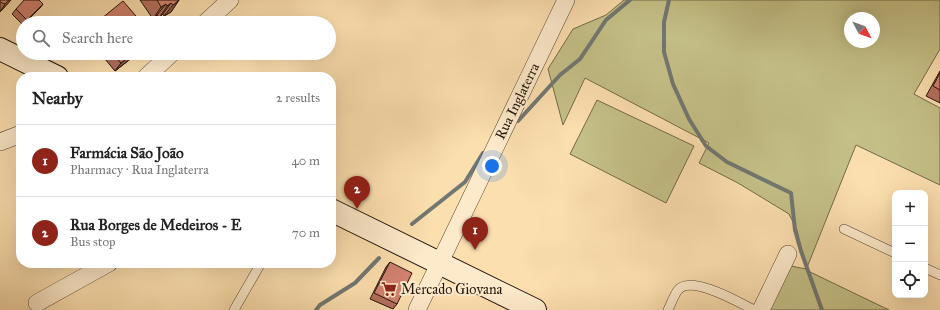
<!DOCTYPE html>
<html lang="en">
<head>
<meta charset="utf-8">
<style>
  body { margin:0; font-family:"IM FELL Great Primer",serif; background:#f2f2f2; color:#222 }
  .controls { position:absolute; right:12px; bottom:12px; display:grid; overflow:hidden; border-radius:8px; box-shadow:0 4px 16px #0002 }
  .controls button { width:36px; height:36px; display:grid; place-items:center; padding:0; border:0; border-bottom:1px solid #e0e0e0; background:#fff; color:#222; font:20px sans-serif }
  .compass { position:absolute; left:844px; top:12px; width:36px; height:36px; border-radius:50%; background:#fff; box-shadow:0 4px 16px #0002; rotate:131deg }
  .you { position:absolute; left:492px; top:166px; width:14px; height:14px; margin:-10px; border:3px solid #fff; border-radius:50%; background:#1a73e8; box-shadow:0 0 0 6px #1a73e833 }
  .badge { display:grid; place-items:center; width:26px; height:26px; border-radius:50%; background:#8f2418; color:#fff; font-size:13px; font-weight:700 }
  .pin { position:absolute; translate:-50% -33px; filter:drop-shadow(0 1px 2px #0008) }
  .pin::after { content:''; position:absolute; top:21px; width:14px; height:12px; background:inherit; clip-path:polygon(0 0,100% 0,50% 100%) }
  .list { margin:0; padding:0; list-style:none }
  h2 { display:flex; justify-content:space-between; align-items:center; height:52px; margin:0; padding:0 16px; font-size:17px }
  h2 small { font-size:13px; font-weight:400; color:#767676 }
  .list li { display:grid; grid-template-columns:26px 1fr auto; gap:12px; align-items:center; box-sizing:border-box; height:72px; padding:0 16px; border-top:1px solid #e0e0e0 }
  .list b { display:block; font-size:15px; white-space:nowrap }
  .list p { margin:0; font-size:13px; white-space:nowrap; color:#767676 }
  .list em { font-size:13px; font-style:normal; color:#767676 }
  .icon { flex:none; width:22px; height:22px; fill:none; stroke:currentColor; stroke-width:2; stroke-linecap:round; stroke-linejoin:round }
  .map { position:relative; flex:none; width:940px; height:310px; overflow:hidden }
  .search { position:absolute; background:#fff; box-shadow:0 4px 16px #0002; left:16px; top:16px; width:320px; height:44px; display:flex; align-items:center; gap:10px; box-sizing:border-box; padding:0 14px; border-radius:22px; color:#767676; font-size:15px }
  .panel { position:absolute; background:#fff; box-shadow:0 4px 16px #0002; left:16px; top:72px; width:320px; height:196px; border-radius:16px }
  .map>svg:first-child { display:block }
</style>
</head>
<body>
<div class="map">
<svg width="940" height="310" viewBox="0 0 940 310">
  <rect width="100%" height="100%" fill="#fcdfaf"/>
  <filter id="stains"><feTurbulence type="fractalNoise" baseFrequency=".005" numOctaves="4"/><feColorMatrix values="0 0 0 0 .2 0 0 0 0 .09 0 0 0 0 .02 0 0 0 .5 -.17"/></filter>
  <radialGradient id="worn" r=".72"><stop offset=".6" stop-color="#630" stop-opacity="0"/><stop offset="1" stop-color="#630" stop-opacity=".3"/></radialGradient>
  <path fill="#c4c087" stroke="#736a49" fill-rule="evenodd" d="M624 0H940V49L914 94 940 108V185L856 145 806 270 889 310H769L791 266 806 269 797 230 789 214 738 183 699 163 709 143 585 78 563 125 548 69 573 29 606 15ZM850 18H874V42H850Z
    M597 100 694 146 666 203 570 154Z"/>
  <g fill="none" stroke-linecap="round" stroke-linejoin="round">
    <path stroke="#717772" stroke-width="4" d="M669 0 664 22V52L673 84 689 119 706 146 727 162 791 193 795 230 801 251 822 310
      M518 121 560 75 580 59 606 20 630 0
      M412 224 465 182 483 153
      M316 310 320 305 355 283 379 258"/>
    <defs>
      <path id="lane" d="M844 229 895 253
        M925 268 940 275
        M234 310 261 263
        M668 310C671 304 674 295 678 290 691 274 740 303 754 310"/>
      <path id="street" d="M205 23 230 0
        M146 77 172 53
        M0 142 21 134
        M37 303 109 263
        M417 310 566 0
        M761 310 788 254"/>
      <path id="secondary" d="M0 49 57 77
        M331 210 535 310"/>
    </defs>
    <use href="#lane" stroke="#584834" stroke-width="10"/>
    <use href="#street" stroke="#584834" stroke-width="18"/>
    <use href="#secondary" stroke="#22150b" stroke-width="24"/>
    <use href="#lane" stroke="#fdeacb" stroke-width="9"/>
    <use href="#street" stroke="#fdeacb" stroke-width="17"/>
    <use href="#secondary" stroke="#fdeacb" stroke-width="22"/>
  </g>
  <path fill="#b4705f" stroke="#22150b" d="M0 0H11L0 12Z
    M140 0H179L171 12 164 16 163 14 159 18 157 15 153 19Z
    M43 4 39 9 25 23H23V25L12 14 16 9Z
    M81 53H92L85 59Z
    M100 53H138L115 71Z
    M940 71V103L926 96Z
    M390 262 397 304 393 309 370 299 386 267Z"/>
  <path fill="#925b4e" stroke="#22150b" d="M9 0H11L0 12 5 4Z
    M179 0 171 12 164 16 173 5Z
    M171 3 163 14 159 18 167 6Z
    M43 4 39 9 25 23 27 20Z
    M166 4 157 15 153 19 161 7Z
    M89 53H92L85 59Z
    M134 53H138L115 71 121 63Z"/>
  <path fill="#d1826f" stroke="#22150b" d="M0 0H9L5 4 0 2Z
    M24 0H39L43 4 27 20 16 9Z
    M157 0H179L173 5 171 3 167 6 166 4 161 7Z
    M123 1 142 23H96Z
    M112 53H134L121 63Z
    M940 73V90L933 86Z
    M390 262 412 273 397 304 374 293Z"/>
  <defs>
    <symbol id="supermarket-bare" viewBox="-9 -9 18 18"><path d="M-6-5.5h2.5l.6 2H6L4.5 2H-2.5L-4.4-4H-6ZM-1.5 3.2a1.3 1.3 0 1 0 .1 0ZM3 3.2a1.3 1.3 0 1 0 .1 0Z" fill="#8f2418" stroke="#fdeacb" stroke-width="2.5" paint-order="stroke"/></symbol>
  </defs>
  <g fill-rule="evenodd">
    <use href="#supermarket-bare" x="378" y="278" width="22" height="22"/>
  </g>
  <g text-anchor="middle" stroke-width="4" stroke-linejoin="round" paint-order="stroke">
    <g font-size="14" fill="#22150b" stroke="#fdeacb">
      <text transform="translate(517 101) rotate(-64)" y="5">Rua Inglaterra</text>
    </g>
    <g font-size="14" fill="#22150b" stroke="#fdeacb" text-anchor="start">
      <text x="401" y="294">Mercado Giovana</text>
    </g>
  </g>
  <rect width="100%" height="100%" filter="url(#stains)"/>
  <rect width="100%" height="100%" fill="url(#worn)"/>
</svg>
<div class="controls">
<button>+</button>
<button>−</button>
<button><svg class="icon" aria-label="locate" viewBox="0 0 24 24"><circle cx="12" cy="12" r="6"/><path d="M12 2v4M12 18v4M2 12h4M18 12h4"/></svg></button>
</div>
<svg class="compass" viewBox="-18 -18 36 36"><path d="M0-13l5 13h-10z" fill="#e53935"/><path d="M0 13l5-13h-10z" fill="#767676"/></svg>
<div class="you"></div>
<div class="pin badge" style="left:475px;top:250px">1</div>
<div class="pin badge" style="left:357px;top:209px">2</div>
<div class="search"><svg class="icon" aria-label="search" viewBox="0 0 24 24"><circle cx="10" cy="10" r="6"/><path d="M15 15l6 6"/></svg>Search here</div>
<section class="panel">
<h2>Nearby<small>2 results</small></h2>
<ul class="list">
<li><span class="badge">1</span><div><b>Farmácia São João</b><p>Pharmacy · Rua Inglaterra</p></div><em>40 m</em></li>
<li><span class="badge">2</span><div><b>Rua Borges de Medeiros - E</b><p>Bus stop</p></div><em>70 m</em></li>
</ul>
</section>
</div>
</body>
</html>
